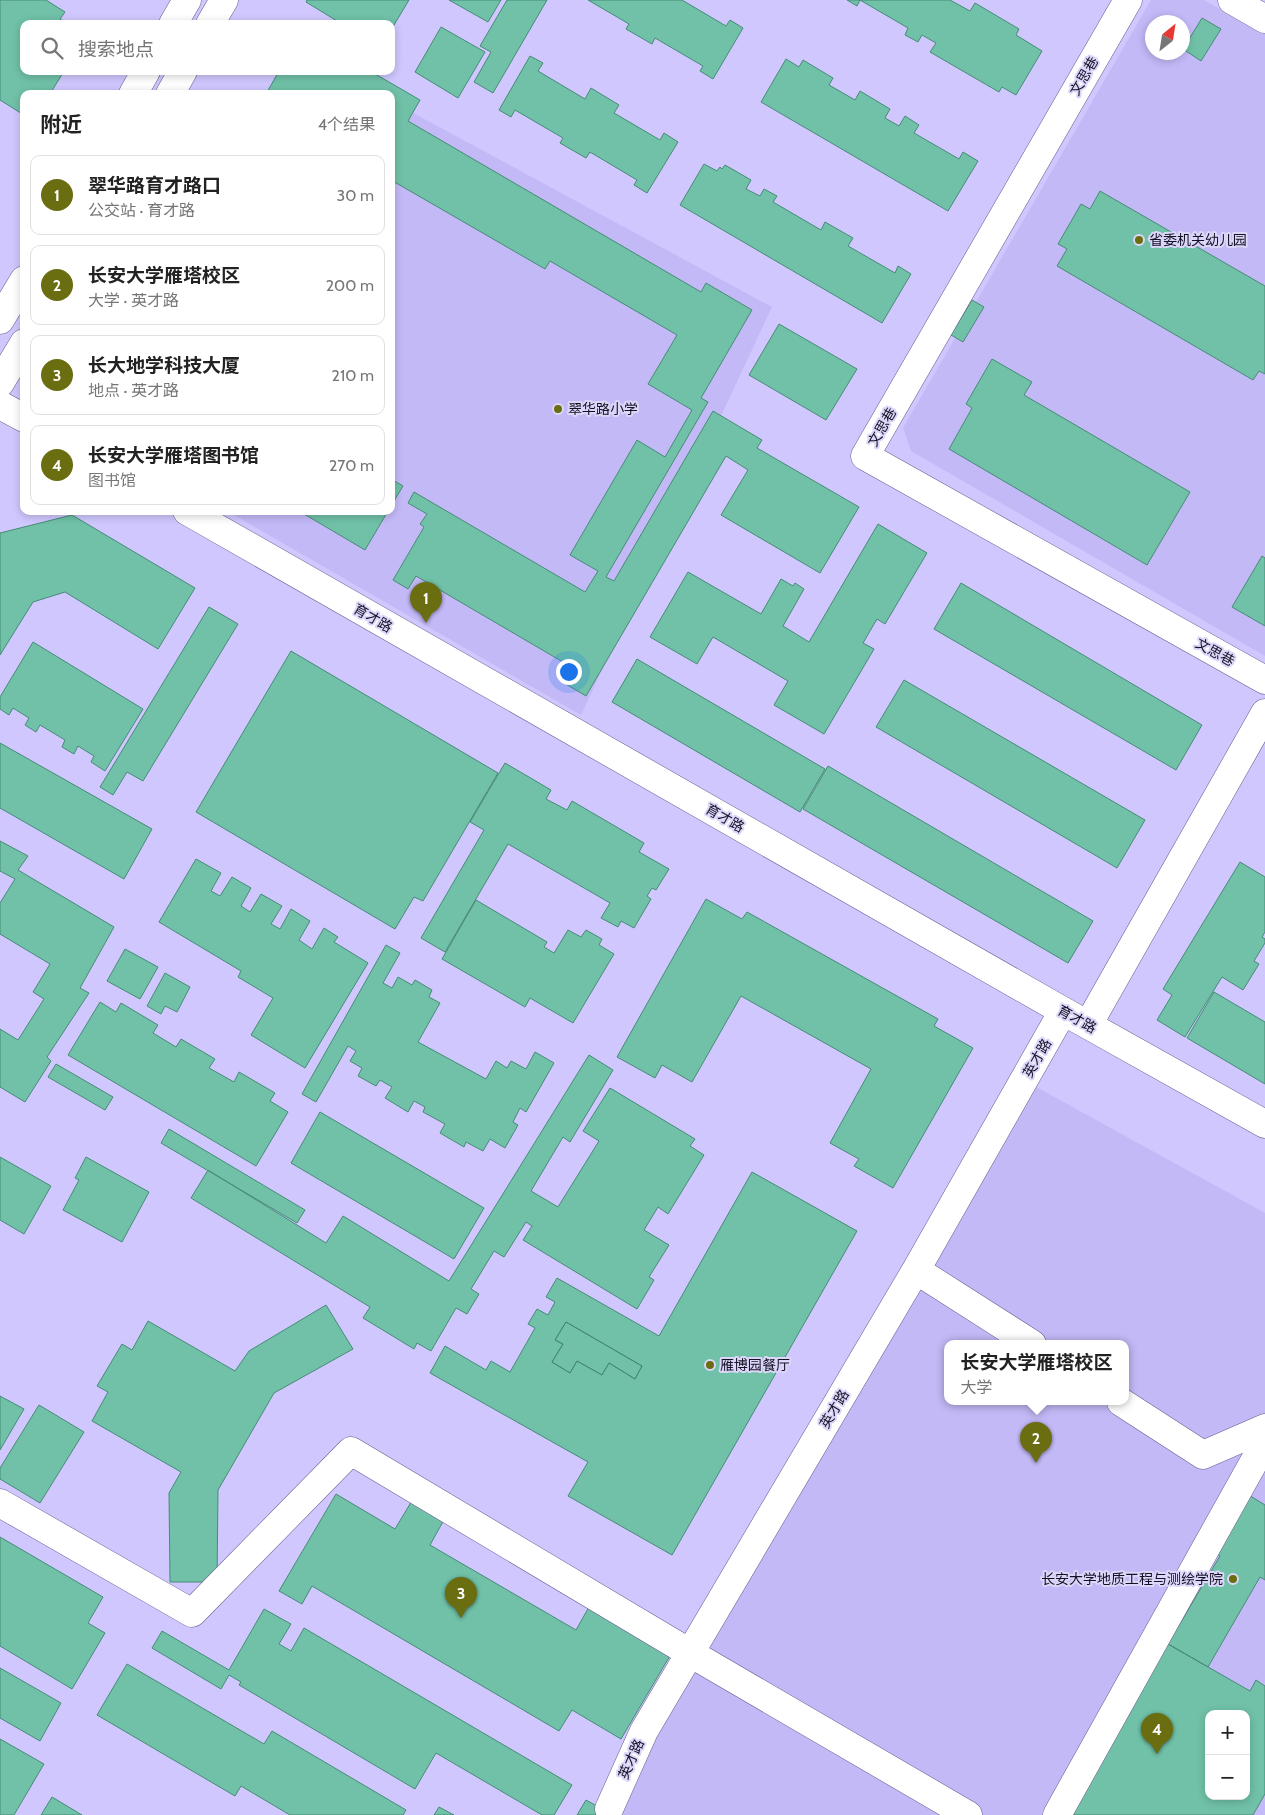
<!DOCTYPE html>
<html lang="zh">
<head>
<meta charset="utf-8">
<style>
  body { margin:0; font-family:Cabin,"Noto Sans SC",sans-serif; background:#f6f6f6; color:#222 }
  .controls { position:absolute; right:15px; bottom:15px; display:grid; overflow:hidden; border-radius:10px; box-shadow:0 2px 8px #0003 }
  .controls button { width:45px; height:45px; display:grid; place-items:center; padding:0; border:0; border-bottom:1px solid #e0e0e0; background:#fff; color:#222; font:25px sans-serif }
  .compass { position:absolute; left:1145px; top:15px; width:45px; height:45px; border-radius:50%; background:#fff; box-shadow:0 2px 8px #0003; rotate:30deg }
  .you { position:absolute; left:568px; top:671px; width:18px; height:18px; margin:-12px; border:4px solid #fff; border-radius:50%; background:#1a73e8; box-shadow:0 0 0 8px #1a73e833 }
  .badge { display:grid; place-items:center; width:32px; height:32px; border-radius:50%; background:#6a6d10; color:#fff; font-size:16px; font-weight:700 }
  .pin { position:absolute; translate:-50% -41px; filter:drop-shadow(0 1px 2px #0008) }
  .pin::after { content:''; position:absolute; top:26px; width:18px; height:15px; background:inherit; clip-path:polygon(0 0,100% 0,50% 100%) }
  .popup { position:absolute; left:944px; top:1340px; width:185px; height:65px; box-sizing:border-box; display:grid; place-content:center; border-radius:10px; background:#fff; filter:drop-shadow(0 1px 4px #0005); font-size:16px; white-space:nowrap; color:#767676 }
  .popup b { font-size:19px; color:#222 }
  .popup::after { content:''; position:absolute; left:50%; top:100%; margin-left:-10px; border:10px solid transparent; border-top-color:#fff }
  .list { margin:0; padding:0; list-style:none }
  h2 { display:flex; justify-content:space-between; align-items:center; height:65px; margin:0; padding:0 20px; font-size:21px }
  h2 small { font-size:16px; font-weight:400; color:#767676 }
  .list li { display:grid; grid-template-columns:32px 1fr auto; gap:15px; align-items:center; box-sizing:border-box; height:80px; margin:0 10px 10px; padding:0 10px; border:1px solid #e0e0e0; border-radius:10px }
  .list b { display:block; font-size:19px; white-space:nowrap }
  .list p { margin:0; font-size:16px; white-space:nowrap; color:#767676 }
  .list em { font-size:16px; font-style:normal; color:#767676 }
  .icon { flex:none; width:28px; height:28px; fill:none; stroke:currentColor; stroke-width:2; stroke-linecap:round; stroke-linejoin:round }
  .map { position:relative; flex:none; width:1265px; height:1815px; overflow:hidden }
  .search { position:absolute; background:#fff; box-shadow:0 2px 8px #0003; left:20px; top:20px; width:375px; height:55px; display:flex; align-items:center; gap:12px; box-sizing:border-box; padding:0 18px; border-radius:10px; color:#767676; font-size:19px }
  .panel { position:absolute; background:#fff; box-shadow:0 2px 8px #0003; left:20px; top:90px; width:375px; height:425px; border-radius:10px }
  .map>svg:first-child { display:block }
</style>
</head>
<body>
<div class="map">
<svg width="1265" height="1815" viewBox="0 0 1265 1815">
  <rect width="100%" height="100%" fill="#cfc7fe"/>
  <path fill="#c3b9f7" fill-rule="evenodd" d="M1151 0H1204L1265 34V656L911 451 903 428ZM1152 22H1182V52H1152Z
    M391 101 772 307 581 715 227 511H391Z
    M1020 1078 1265 1213V1815H614ZM947 1344H1125V1402H947ZM1209 1714H1246V1796H1209Z"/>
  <path fill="#70c1a8" stroke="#478b77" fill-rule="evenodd" d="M0 0H46L65 12 60 19 67 24H24V71H64L50 94H24V115L0 100Z
    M307 0H409L391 30V24H359L353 20 351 24H342L306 2Z
    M449 0H501L488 22Z
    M507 0H547L493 93 474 82 491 52 480 46Z
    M588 0H682L726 26 730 20 743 28 713 79 700 71 703 66 655 38 652 44 626 29 629 24Z
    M847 0H860L857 6Z
    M860 0H950L970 11 975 3 1019 29 1016 35 1042 51 1016 95 1002 87 999 92 930 52 936 43 922 35 918 42 905 35 908 28Z
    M1202 18 1221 29 1201 61 1183 49Z
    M441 27 485 52 458 98 415 72Z
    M530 56 543 63 538 71 585 99 591 88 619 105 614 113 660 140 664 133 678 142 647 193 634 185 637 180 590 152 586 158 560 143 563 138 515 110 511 117 499 110Z
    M786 59 799 67 803 60 833 78 829 85 855 100 860 91 890 109 885 118 899 126 905 116 919 125 914 133 959 159 963 152 978 161 948 211 761 102Z
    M279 71H370L420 100 408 121 701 292 706 283 752 310 701 398 708 402 606 577 614 581 713 411 762 440 757 448 859 507 820 573 721 515 748 470 726 456 586 696 559 680 568 665 416 576 408 589 393 580 424 527 420 524 427 514 408 503 414 492 585 592 598 571 570 555 637 440 665 457 692 410 648 384 677 335 550 261 545 269 391 180V94H266Z
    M704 164 717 171 720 167 722 169 725 165 751 180 746 189 760 196 764 189 777 196 773 202 821 230 825 222 853 238 848 246 895 273 898 266 911 274 882 323 680 205Z
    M1100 191 1265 286V374L1259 371 1253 380 1057 266 1067 249 1058 244 1081 204 1090 209Z
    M972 300 984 307 963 342 951 335Z
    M779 324 857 369 826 420 749 375Z
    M992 359 1032 382 1024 395 1190 492 1147 565 949 449 972 408 966 404Z
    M391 479 403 486 391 506Z
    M299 511H388L365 550Z
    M72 515 195 588 158 649 65 592 33 602 0 655V533Z
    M878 524 927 553 885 624 877 619 863 643 874 649 824 734 774 705 788 681 713 637 697 664 650 637 688 572 761 614 781 579 793 586 795 583 804 589 783 626 809 642Z
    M1262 556 1265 558V626L1232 607Z
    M961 583 1202 725 1176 770 934 629Z
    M209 607 238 624 143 781 127 772 113 795 100 787Z
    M33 642 143 709 105 771 91 762 94 756 78 746 74 754 62 747 65 740 40 725 36 732 25 725 29 718 13 708 9 715 0 709V697Z
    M291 651 498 773 423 901 414 897 395 929 196 812Z
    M637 659 825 769 800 812 612 702Z
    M904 680 1145 820 1117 868 876 727Z
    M0 743 152 829 124 879 0 808Z
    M505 763 551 790 546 799 567 810 572 801 644 843 639 852 669 869 656 890 652 888 647 896 651 899 634 928 621 921 618 927 601 918 610 903 508 844 445 952 421 938 484 830 470 822Z
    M828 766 1093 921 1068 963 803 809Z
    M0 841 28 856 18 870 114 927 80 988 89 993 47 1057 51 1061 25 1102 0 1087V1029L18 1040 44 999 33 992 50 964 0 934V903L15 879 0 871Z
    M196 859 221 873 211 891 220 896 232 877 251 888 241 906 250 912 261 894 282 906 271 924 280 929 291 909 310 921 299 940 312 949 324 928 338 937 334 942 368 963 305 1068 251 1035 273 998 238 977 241 971 159 922Z
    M1240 862 1265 877V932L1262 937 1265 939V943L1254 961 1259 964 1243 990 1222 977 1185 1037 1157 1020 1172 995 1163 989Z
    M706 899 742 919 747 912 938 1019 934 1026 973 1048 893 1188 854 1166 859 1159 830 1143 871 1069 741 996 692 1082 662 1065 655 1078 617 1057Z
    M476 900 547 942 544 947 554 953 568 930 581 937 586 930 602 939 599 945 614 954 573 1023 530 998 525 1007 442 959Z
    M386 945 400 953 383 983 392 988 398 977 412 985 415 980 432 990 429 997 440 1003 418 1042 486 1079 496 1061 507 1068 511 1061 526 1069 535 1052 554 1063 526 1112 520 1108 513 1122 518 1125 505 1148 490 1139 483 1151 466 1142 464 1147 440 1133 445 1124 423 1112 425 1107 414 1101 408 1112 385 1098 392 1087 380 1080 376 1086 358 1076 362 1068 350 1061 356 1051 348 1046 316 1102 302 1094Z
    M125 949 158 967 140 999 107 981Z
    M165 973 190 987 177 1012 165 1006 161 1014 147 1006Z
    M1214 992 1265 1022V1084L1187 1038Z
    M100 1002 116 1012 121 1003 158 1025 153 1033 176 1047 181 1039 215 1059 209 1068 234 1082 239 1072 275 1093 270 1101 288 1112 256 1166 68 1055Z
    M589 1055 613 1070 570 1142 563 1137 531 1191 558 1207 599 1141 583 1131 610 1088 695 1139 690 1146 704 1155 668 1214 658 1207 644 1230 669 1245 649 1277 654 1280 637 1309 523 1240 532 1226 526 1222 504 1257 494 1251 471 1289 479 1294 467 1314 456 1308 431 1351 417 1343 414 1349 363 1318 370 1307 191 1198 208 1170 326 1243 343 1216 449 1281Z
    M56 1064 113 1097 105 1110 48 1077Z
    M320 1112 484 1208 454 1259 291 1163Z
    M169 1129 305 1210 297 1223 161 1143Z
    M0 1157 51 1186 24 1234 0 1220Z
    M86 1157 149 1192 122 1242 63 1210 79 1180 75 1178Z
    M752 1172 857 1231 672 1555 568 1496 588 1462 430 1373 445 1346 486 1370 491 1361 510 1372 535 1328 528 1324 537 1309 548 1315 555 1302 546 1297 557 1278 659 1336ZM566 1322 642 1366 635 1379 609 1363 602 1375 577 1361 570 1373 552 1362 563 1344 555 1340Z
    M326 1305 353 1349 274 1393 218 1490 217 1582H170L169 1493 181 1472 92 1421 108 1392 97 1386 122 1344 132 1350 148 1321 235 1371 249 1351Z
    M566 1322 642 1366 635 1379 609 1363 602 1375 577 1361 570 1373 552 1362 563 1344 555 1340Z
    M0 1396 24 1409 0 1450Z
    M39 1405 84 1432 40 1503 0 1479V1468Z
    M1244 1492 1265 1505V1580L1260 1577 1208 1667 1168 1644 1220 1556 1210 1550Z
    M336 1494 395 1529 413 1499 445 1518 430 1545 576 1630 589 1607 671 1654 621 1739 572 1710 559 1731 312 1586 302 1604 279 1591Z
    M0 1537 103 1597 88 1623 105 1633 72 1689 0 1646Z
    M264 1609 291 1624 279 1644 291 1651 304 1628 572 1785 554 1815H542L436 1753 415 1789 239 1685 241 1682 229 1675 221 1689 152 1648 162 1631 229 1670Z
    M1168 1644 1250 1691 1256 1680 1265 1686V1794L1253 1815H1071ZM1209 1714H1246V1796H1209Z
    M127 1664 264 1744 272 1731 406 1810 403 1815H290L241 1786 235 1796 97 1715Z
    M0 1668 61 1703 40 1741 0 1718Z
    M0 1739 44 1764 14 1815H0Z
    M52 1797 82 1815H41Z
    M586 1800 613 1815H577Z
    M439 1807 454 1815H434Z"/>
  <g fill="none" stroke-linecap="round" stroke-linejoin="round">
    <defs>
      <path id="minor" d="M1128 0 865 456 1265 680
        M1232 0 1265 19
        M0 405 24 418
        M187 511 1063 1011 1265 1124
        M1088 1025 1265 713
        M916 1270 1032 1344
        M1121 1402 1203 1455 1265 1428
        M0 1503 192 1613 351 1451 690 1653 968 1815
        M609 1809 644 1731 916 1270 1063 1011
        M1057 1815 1265 1442"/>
      <path id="major" d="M173 24 187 0
        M210 24 224 0
        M133 94 146 71
        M170 94 183 71
        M0 320 24 280
        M0 383 24 343"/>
    </defs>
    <use href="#minor" stroke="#675e8f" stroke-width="29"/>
    <use href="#major" stroke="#675e8f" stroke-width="29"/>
    <use href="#minor" stroke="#fff" stroke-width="28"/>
    <use href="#major" stroke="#fff" stroke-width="28"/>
  </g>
  <g fill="#6a6d10" stroke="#dcd7f9" stroke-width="2">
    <circle cx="1139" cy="240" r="5"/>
    <circle cx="558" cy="409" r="5"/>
    <circle cx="710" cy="1365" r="5"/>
    <circle cx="1233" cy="1579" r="5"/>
  </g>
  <g text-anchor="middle" stroke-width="4" stroke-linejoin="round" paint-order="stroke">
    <g font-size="14" fill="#151124" stroke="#dcd7f9">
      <text transform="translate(1084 76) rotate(-60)" y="5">文思巷</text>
      <text transform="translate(882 427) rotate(-60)" y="5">文思巷</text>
      <text transform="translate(373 618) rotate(30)" y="5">育才路</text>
      <text transform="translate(1215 652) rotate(29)" y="5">文思巷</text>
      <text transform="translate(725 818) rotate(30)" y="5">育才路</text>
      <text transform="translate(1077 1019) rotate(29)" y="5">育才路</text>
      <text transform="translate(1037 1058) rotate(-60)" y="5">英才路</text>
      <text transform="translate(834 1409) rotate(-59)" y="5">英才路</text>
      <text transform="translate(631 1759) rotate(-66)" y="5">英才路</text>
    </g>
    <g font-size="14" fill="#151124" stroke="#dcd7f9" text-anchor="start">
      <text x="1149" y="245">省委机关幼儿园</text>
      <text x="568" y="414">翠华路小学</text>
      <text x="720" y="1370">雁博园餐厅</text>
      <text x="1223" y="1584" text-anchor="end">长安大学地质工程与测绘学院</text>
    </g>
  </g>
</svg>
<div class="controls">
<button>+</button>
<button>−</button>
</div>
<svg class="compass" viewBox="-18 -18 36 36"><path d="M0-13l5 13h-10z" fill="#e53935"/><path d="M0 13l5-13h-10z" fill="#767676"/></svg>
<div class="you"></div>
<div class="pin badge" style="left:426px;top:623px">1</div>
<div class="pin badge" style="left:1036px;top:1463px">2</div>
<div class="popup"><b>长安大学雁塔校区</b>大学</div>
<div class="pin badge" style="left:461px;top:1618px">3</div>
<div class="pin badge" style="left:1157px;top:1754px">4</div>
<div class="search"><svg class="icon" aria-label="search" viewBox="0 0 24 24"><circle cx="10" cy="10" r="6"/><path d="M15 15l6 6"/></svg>搜索地点</div>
<section class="panel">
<h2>附近<small>4个结果</small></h2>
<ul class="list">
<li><span class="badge">1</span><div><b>翠华路育才路口</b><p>公交站 · 育才路</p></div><em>30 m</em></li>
<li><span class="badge">2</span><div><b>长安大学雁塔校区</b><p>大学 · 英才路</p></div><em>200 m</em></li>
<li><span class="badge">3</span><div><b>长大地学科技大厦</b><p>地点 · 英才路</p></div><em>210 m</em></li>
<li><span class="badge">4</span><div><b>长安大学雁塔图书馆</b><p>图书馆</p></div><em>270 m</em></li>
</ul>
</section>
</div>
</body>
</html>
